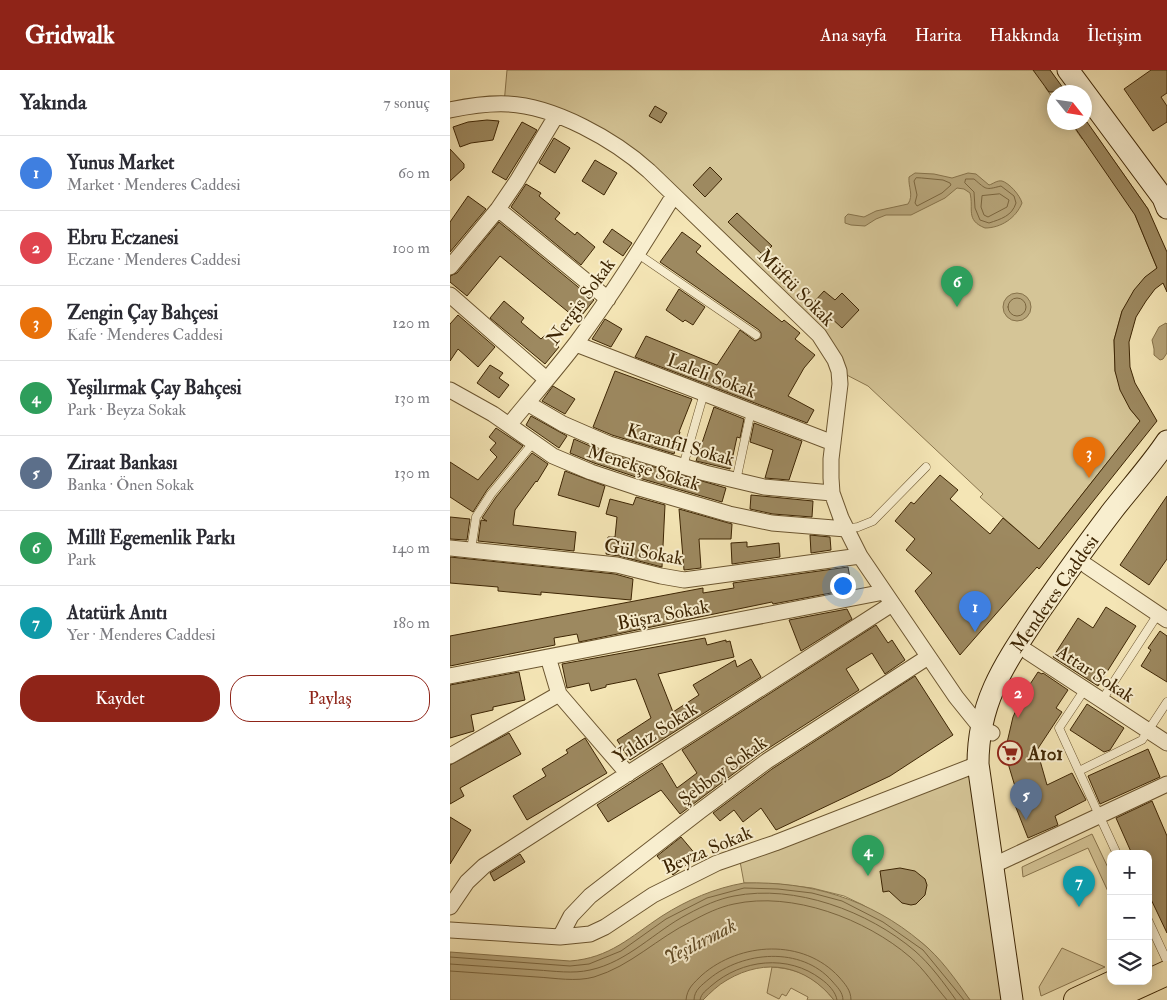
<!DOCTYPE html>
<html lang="tr">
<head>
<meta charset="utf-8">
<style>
  body { margin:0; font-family:"IM FELL Double Pica",serif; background:#f2f2f3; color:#2b2b33 }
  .controls { position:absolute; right:15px; bottom:15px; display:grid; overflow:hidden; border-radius:10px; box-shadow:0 2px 12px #0003 }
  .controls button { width:45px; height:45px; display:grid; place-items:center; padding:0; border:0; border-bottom:1px solid #e1e1e2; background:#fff; color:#2b2b33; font:25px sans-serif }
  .compass { position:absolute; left:597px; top:15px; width:45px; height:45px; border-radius:50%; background:#fff; box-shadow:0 2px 12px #0003; rotate:120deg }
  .you { position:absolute; left:392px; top:515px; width:18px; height:18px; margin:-12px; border:4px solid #fff; border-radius:50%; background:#1a73e8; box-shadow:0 0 0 8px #1a73e833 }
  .badge { display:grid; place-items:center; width:32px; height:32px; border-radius:50%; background:#8f2418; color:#fff; font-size:16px; font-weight:700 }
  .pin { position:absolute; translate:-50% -41px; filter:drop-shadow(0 1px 2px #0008) }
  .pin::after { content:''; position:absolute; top:26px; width:18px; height:15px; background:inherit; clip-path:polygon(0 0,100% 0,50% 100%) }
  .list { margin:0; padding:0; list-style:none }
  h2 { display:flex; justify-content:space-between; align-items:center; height:65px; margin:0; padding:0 20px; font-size:21px }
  h2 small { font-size:16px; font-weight:400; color:#7c7c81 }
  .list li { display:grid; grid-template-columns:32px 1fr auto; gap:15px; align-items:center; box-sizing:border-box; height:75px; padding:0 20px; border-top:1px solid #e1e1e2 }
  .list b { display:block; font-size:19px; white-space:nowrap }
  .list p { margin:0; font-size:16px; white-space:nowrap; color:#7c7c81 }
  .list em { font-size:16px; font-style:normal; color:#7c7c81 }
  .actions { display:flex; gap:10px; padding:15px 20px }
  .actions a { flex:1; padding:11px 0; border:1px solid #8f2418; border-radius:20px; text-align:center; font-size:18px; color:#8f2418 }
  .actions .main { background:#8f2418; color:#fff }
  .icon { flex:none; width:28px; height:28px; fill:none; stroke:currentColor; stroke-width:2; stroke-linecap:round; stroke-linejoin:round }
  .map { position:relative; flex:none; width:717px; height:930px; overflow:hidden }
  header { display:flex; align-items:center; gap:30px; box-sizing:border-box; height:70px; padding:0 25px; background:#8f2418; color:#fff }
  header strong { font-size:24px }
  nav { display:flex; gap:28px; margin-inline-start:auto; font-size:18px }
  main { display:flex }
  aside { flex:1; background:#fff }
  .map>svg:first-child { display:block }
</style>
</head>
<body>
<header>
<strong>Gridwalk</strong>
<nav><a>Ana sayfa</a><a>Harita</a><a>Hakkında</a><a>İletişim</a></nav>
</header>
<main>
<aside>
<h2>Yakında<small>7 sonuç</small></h2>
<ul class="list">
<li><span class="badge" style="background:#3f7fe0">1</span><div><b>Yunus Market</b><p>Market · Menderes Caddesi</p></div><em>60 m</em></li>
<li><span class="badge" style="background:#e0444e">2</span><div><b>Ebru Eczanesi</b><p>Eczane · Menderes Caddesi</p></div><em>100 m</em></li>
<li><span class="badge" style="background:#e8710a">3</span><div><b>Zengin Çay Bahçesi</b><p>Kafe · Menderes Caddesi</p></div><em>120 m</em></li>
<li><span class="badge" style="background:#2e9e5b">4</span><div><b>Yeşilırmak Çay Bahçesi</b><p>Park · Beyza Sokak</p></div><em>130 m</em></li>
<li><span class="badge" style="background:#5c6f8a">5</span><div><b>Ziraat Bankası</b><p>Banka · Önen Sokak</p></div><em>130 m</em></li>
<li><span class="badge" style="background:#2e9e5b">6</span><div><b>Millî Egemenlik Parkı</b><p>Park</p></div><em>140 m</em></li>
<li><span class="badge" style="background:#0f9aa8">7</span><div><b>Atatürk Anıtı</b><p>Yer · Menderes Caddesi</p></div><em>180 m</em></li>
</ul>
<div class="actions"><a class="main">Kaydet</a><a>Paylaş</a></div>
</aside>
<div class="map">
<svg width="717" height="930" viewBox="0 0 717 930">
  <rect width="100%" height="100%" fill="#f4e5b5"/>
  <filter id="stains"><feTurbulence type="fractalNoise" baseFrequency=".004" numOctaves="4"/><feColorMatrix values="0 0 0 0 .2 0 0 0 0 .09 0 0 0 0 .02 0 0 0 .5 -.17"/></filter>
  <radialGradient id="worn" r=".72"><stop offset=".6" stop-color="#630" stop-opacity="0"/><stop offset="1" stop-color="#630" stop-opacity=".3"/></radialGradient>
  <path fill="#d5c597" stroke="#8a764e" d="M57 0H600L606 9 595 17 604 30V52L621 53 632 69 643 61 698 139 685 145 707 198 672 241 664 270 665 301 680 339 690 351 589 479 530 427 533 424 418 316 389 301 385 290 199 101 144 63 54 34Z
    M528 694 562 930H520L483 883 471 872 413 835 394 826 362 818 328 814 294 813 289 786Z
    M642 764 661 804V828L638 778 573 807 572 797Z
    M612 878 655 897 591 926 589 917Z
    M322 897C350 899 366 908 384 930H357L358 927 341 918 336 926 332 924 329 929 317 923Z"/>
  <path fill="#b6a479" stroke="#86724a" d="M465 103 484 104 502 108 518 103 526 104 539 115C543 114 547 110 552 111 559 113 570 125 572 133 566 148 551 158 535 158 515 150 524 139 520 123L514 119 507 118 495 128 461 145H436L426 149 415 156 401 155 395 153V147L398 144 414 147 426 141 458 134C464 125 458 117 459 107Z
    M553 237a14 14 0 1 1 28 0a14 14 0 1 1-28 0Z
    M716 253 717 254V283L713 289 710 290 704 285V279L702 270 709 257Z
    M294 813C360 811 420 829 471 872 490 887 506 910 520 930H384C356 895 316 887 277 910 268 915 260 923 253 930H0V882L120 891C160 888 180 867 212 846 237 830 265 818 294 813Z"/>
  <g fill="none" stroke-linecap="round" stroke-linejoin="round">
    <path stroke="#7a653e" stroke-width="1" d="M472 108 493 110 500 113 501 115 492 123 467 136 465 133 467 125 464 111 466 108Z
      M516 109H524C537 120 535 120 551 116L564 126 566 133C562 146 551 149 539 153L530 150 525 138 524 122 515 113Z
      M550 124 559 130 557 137 538 147 534 145 531 137 532 126Z
      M558 237a9 9 0 1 1 18 0a9 9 0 1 1-18 0Z
      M0 887 120 896 139 894 171 881 216 849 257 828 294 818 328 819 362 823 392 831 433 852 473 880 514 930
      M0 894C29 896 58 898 87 900 104 901 123 904 140 900 178 892 205 861 238 844 253 836 268 829 284 826 345 814 418 841 465 881 480 894 494 913 506 930
      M0 901C29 903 58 905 87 907 105 908 126 912 144 907 181 896 207 868 242 851 255 844 269 837 284 834 342 821 416 849 460 887 474 899 485 916 497 930
      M236 930C237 918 244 913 252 905 290 872 353 868 389 907 395 914 401 920 401 930
      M244 930C244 920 252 915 259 909 293 881 351 876 382 911 387 917 393 922 393 930
      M250 930C251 923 257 920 261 916 292 889 338 884 371 909 378 914 386 922 387 930"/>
  </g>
  <path fill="#9d8960" stroke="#3e2604" d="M583 0H600L616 22H599Z
    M701 0H717V23L711 27 717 36V52L703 61 674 19Z
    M205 36 217 43 211 53 199 46Z
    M37 50 49 51 43 70 21 73 10 77 3 57 18 52Z
    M72 52 87 60 56 110 42 102Z
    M621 52H637L698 139 717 182V222L713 213 705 219 696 231 686 247 679 272 680 297 685 313 707 351 589 499 587 497 510 585 465 521 482 503 456 480 465 469 445 451 461 432 464 434 490 405 508 420 500 429 540 464 553 448 589 479 690 351 680 339 670 320 665 301 664 270 672 241 684 220 695 207 707 198 685 145Z
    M104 68 120 78 105 103 89 93Z
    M0 79 14 94V98L0 111Z
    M145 90 167 103 154 125 132 111Z
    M260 97 272 109 255 127 243 115Z
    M76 114 91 123 89 126 110 143 105 149 125 165 127 162 145 177 131 195 61 137Z
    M18 126 36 139 0 182V152Z
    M287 143 322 176 313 185 278 152Z
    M49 152 144 230 128 250 50 186 17 226 0 212V206L7 203Z
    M162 159 182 173 173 186 153 172Z
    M232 162 251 176 246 182 332 252 334 250 350 263 345 269 365 285 354 298 338 326 364 340 357 353 185 287 196 266 267 295 290 260 305 271 311 268V263L309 260 210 192Z
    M229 219 255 237 243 255 235 250 233 252 216 240Z
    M374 221 385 230 392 223 409 240 392 258 364 232Z
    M54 231 74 248 71 252 91 269 95 265 109 277 95 294 40 248Z
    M8 245 45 277 28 297 8 279 0 291V254Z
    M155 249 172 259 161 277 142 269Z
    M40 295 53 303 49 308 59 315 49 328 27 313Z
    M165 301 242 329 229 362H230L224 384 162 365 143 357Z
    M103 316 125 329 115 344 92 331Z
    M264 337 294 349 290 368 287 367 280 399 246 391Z
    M81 346 117 366 109 378 76 355Z
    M304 353 352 371 339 410 315 408 323 380 300 372Z
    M46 358 73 376 37 420 23 442 0 427V392L28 410 47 387 40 380 46 373 39 367Z
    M124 369 156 383 276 418 272 432 189 408 144 393 120 383Z
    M82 383 98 394 87 412 86 411 65 440 63 455 126 462 124 481 28 471 31 450 37 451 32 448 46 427Z
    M115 401 155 416 149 437 108 425Z
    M301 425 363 431 362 447 323 444 300 439Z
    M717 426V489L699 515 670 495Z
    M186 427 215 435 212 497 169 486 156 484 158 467H165L167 447 156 444 160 429 183 435Z
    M229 439 282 454 281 469H249L251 498 234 500Z
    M0 447 20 449 17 470 0 469Z
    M360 465 380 467 381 480 361 483Z
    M297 472V477L329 473 330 487 282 494 281 473Z
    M0 487 165 504 183 509 181 530 91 522V525L48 521V517L0 513Z
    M398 497 402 519 323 534 322 532 129 572 127 564 104 568 105 575 0 596V566L253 518V523L284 518 283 513Z
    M656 537 686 556 648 616 603 587 628 548 643 558Z
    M397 539 402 549 351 581 339 550Z
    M426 555 438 573 442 570 455 590 435 604 422 583 396 599 409 620 311 683 230 744 211 720 158 752 147 735 212 693 227 718 247 703 232 680Z
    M710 561 717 566V612L691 596 701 580 698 578Z
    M255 568 257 575 276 570V572L280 571 284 587 208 604 223 642 249 625 243 615 285 590 287 597 301 589 311 607 180 690 167 670 201 648 186 609 156 615V617L141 621 139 613 117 618 112 594Z
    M69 602 75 630 43 637V640L21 645 24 661 0 668V615Z
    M588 602 592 604 593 603 618 620 606 638 612 642 587 680 597 715 622 703 636 730 605 746 608 755 578 768 565 735 570 733 557 690 556 677 563 647 573 625Z
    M465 606 503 665 440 706 326 760 311 738 293 752 284 740 270 751 263 743 322 699Z
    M637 634 674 658 660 680 654 682 620 660Z
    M59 663 71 684 10 718 14 726 0 734V695Z
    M135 668 157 703 77 750 63 726 96 706 92 699 118 683 116 680Z
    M698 679 710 707 650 734 638 706Z
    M702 731 717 766V863L698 823V784H682L666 748Z
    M0 747 21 760 0 794Z
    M231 767 247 786 223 805 207 786Z
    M70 784 75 792 44 811 40 803Z
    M450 798 465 801 475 809 477 815 475 825 466 834 461 835 452 833 439 821 433 822 430 801Z"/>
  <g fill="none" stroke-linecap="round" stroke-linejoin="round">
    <defs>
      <path id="lane" d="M188 184 306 265
        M233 396 254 323
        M286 411 301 341
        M396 459 408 457 423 451 476 397
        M21 480 26 447 41 424 83 373
        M635 619 609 658 667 784
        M652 630 708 544
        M629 701 692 670 717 632
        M698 850 716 889"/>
      <path id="street" d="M0 40C19 36 38 33 58 34 104 36 165 70 199 101L369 265 385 290 389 301 390 314 381 389V408L382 423 391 448 410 486 506 627 531 658 542 663
        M48 139 158 229
        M0 197 48 139 67 111 106 46
        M0 225 96 309
        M126 274 383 373
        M0 320 43 344 103 386 141 402 186 417 279 444 322 453 396 459
        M77 333 113 354 159 374 255 403 314 417 382 423
        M59 355C81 328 105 301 127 272 162 225 193 175 224 125
        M0 478 167 495 211 506 234 510 410 486
        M637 496 717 550
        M578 582 717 673
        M98 587 109 624 178 704
        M0 606 434 522
        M0 686 109 624
        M542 796 717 714
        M0 837 17 812 34 796 442 534
        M0 860 110 867 140 864 155 857 203 825 267 793 325 773 528 694
        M110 867 121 846 140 826 250 741 317 691 478 587"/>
      <path id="secondary" d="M618 0 713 128 717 138
        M562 930 528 694C528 632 554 595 587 545 612 509 637 474 663 440 681 417 701 395 717 371"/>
      <path id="primary" d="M626 930 667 911
        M658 930 717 903"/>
    </defs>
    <use href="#lane" stroke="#6c5630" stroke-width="9"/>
    <use href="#street" stroke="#6c5630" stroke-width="17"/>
    <use href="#secondary" stroke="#3e2604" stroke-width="23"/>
    <use href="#primary" stroke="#3e2604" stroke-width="26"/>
    <use href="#lane" stroke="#f8eecf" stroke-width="8"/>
    <use href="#street" stroke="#f8eecf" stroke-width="15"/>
    <use href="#secondary" stroke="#f8eecf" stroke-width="21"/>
    <use href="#primary" stroke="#f4e5b5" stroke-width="24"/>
  </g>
  <defs>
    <symbol id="supermarket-ring" viewBox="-11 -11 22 22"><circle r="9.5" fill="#f8eecf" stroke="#8f2418" stroke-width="1.5"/><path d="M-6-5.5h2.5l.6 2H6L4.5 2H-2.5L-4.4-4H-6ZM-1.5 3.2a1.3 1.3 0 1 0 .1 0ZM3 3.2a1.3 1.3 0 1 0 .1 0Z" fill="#8f2418"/></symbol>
  </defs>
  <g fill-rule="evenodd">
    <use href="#supermarket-ring" x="546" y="669" width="28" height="28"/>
  </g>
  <g text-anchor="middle" stroke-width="4" stroke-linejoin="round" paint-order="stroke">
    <g font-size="19" fill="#3e2604" stroke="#f8eecf">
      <text transform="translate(347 217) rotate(45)" y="7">Müftü Sokak</text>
      <text transform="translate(130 231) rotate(-54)" y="7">Nergis Sokak</text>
      <text transform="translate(262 305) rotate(21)" y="7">Laleli Sokak</text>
      <text transform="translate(231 374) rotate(16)" y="7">Karanfil Sokak</text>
      <text transform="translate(194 397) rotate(17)" y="7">Menekşe Sokak</text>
      <text transform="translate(194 481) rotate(10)" y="7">Gül Sokak</text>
      <text transform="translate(604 523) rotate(-55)" y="7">Menderes Caddesi</text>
      <text transform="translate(213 544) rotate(-11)" y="7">Büşra Sokak</text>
      <text transform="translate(646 603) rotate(33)" y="7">Attar Sokak</text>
      <text transform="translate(205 662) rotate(-33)" y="7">Yıldız Sokak</text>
      <text transform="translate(272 700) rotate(-36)" y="7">Şebboy Sokak</text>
      <text transform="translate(257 779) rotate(-23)" y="7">Beyza Sokak</text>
    </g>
    <g font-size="19" font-weight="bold" fill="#3e2604" stroke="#f8eecf" text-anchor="start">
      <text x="578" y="690">A101</text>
    </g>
    <g font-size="20" font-style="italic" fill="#624c27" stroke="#f8eecf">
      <text transform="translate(250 871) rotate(-27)" y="7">Yeşilırmak</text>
    </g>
  </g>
  <rect width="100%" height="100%" filter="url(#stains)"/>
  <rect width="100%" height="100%" fill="url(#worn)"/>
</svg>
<div class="controls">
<button>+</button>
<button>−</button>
<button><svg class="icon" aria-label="layers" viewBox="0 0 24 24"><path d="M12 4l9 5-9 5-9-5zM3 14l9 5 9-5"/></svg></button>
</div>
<svg class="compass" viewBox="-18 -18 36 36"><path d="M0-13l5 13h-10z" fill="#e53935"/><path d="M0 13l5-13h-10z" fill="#7c7c81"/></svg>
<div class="you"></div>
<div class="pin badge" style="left:525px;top:562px;background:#3f7fe0">1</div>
<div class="pin badge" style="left:568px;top:648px;background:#e0444e">2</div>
<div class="pin badge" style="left:639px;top:408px;background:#e8710a">3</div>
<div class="pin badge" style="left:418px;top:806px;background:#2e9e5b">4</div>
<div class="pin badge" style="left:576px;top:750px;background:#5c6f8a">5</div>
<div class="pin badge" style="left:507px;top:237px;background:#2e9e5b">6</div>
<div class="pin badge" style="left:629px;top:837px;background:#0f9aa8">7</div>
</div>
</main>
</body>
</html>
